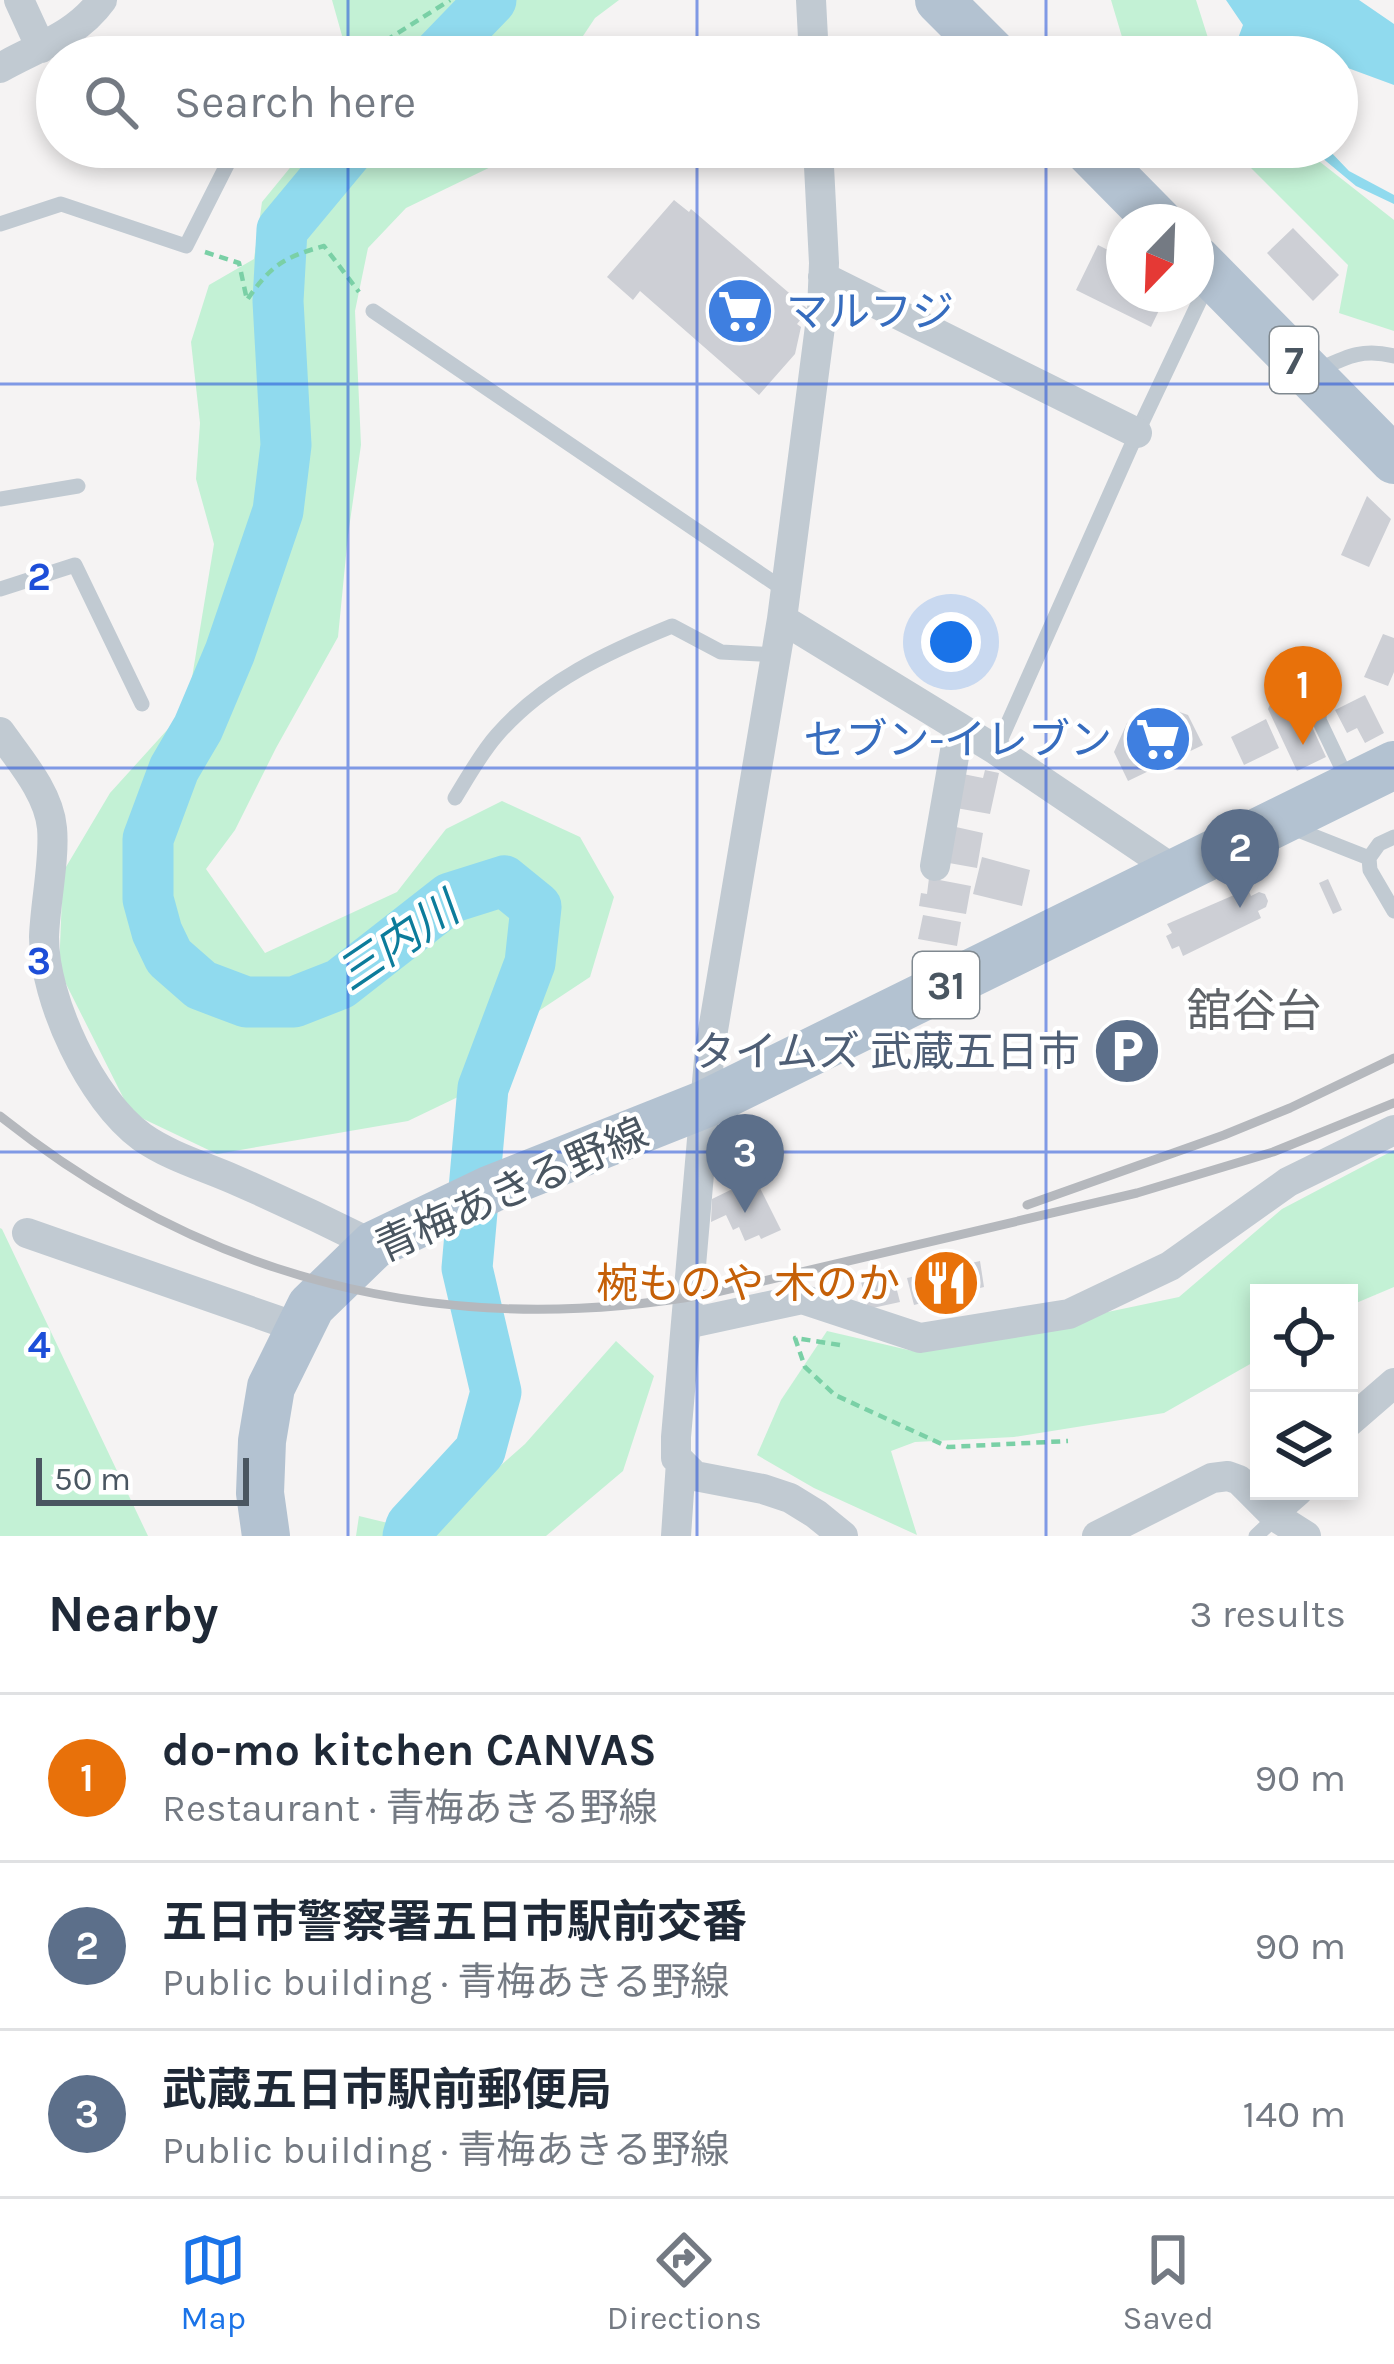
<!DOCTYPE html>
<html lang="en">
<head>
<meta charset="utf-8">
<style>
  body { margin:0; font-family:Karla,"Noto Sans JP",sans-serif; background:#f6f6f7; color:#1f2937 }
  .controls { position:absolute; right:36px; bottom:36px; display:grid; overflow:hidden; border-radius:0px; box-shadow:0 6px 18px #0003 }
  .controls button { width:108px; height:108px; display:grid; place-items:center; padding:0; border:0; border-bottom:3px solid #e0e1e3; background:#fff; color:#1f2937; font:60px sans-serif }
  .compass { position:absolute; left:1106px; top:204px; width:108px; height:108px; border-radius:50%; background:#fff; box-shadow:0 6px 18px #0003; rotate:203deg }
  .scale { position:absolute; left:36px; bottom:30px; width:213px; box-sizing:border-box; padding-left:12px; border:6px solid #4a5661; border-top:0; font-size:33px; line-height:42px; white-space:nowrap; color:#4a5661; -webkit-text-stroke:9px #fff; paint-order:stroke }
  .you { position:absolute; left:951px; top:642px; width:42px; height:42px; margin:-30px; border:9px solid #fff; border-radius:50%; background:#1a73e8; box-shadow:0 0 0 18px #1a73e833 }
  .badge { display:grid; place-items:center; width:78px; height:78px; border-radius:50%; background:#1a73e8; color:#fff; font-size:39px; font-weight:700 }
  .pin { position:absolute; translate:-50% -99px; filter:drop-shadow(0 3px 6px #0008) }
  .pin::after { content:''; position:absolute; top:63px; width:42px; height:36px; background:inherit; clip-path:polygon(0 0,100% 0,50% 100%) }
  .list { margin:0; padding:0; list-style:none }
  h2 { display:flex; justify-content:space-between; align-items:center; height:156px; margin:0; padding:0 48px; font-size:51px }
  h2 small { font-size:39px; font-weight:400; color:#747a83 }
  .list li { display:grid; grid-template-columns:78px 1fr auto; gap:36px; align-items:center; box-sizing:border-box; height:168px; padding:0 48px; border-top:3px solid #e0e1e3 }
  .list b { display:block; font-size:45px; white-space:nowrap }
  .list p { margin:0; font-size:39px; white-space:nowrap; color:#747a83 }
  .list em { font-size:39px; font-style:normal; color:#747a83 }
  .icon { flex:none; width:66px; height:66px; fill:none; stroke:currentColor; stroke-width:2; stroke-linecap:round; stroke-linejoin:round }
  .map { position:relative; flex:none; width:1394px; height:1536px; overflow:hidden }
  .search { position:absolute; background:#fff; box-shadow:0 6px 18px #0003; left:36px; right:36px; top:36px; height:132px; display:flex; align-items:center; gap:30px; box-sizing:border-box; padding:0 42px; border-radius:66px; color:#747a83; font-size:45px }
  .sheet { height:660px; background:#fff }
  nav { display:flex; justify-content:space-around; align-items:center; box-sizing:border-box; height:168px; border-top:3px solid #e0e1e3; background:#fff; font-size:33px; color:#747a83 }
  nav a { display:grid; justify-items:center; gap:6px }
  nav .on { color:#1a73e8 }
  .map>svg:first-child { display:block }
</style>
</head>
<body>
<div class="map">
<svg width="1394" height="1536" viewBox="0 0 1394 1536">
  <rect width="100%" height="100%" fill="#f5f3f3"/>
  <path fill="#c3f1d5" d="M332 0H619L595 18 569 57H348Z
    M1111 0H1196L1214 57H1128Z
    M307 147H510L501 162 406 208 368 248 355 311 361 445 348 535 338 637 276 748 235 830 206 869 265 953 397 892 446 829 502 801 580 837 614 897 590 977 525 1020 516 1069 408 1121 217 1154 131 1113 59 970 63 872 110 793 187 708 214 544 196 479 200 423 191 342 209 285 254 259 262 202Z
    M1177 147H1301L1394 220V331L1339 313 1348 265 1241 158 1191 164Z
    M1394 1150V1287L1349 1306V1293H1259V1359L1164 1413 1014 1437 915 1442 891 1451 917 1535 814 1488 757 1455 781 1400 827 1331 917 1352 1179 1297 1282 1209Z
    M0 1228 2 1229 148 1536H0Z
    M616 1341 654 1376 623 1471 546 1536H356L359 1516 425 1532 525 1444Z"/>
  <path fill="#90daee" d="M1226 0H1359L1394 24V85L1337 64V57H1317L1279 41 1286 57H1238L1234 49 1243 25Z
    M1309 147H1326L1349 171 1394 195V204L1356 186Z"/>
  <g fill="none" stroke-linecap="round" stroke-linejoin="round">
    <path stroke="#90daee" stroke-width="51" d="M436 57 491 0
      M351 147 282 230 278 301 286 445 278 511 230 652 198 728 174 769 148 839V899L157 932 169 957 201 985 246 1002H294L340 984 450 898 504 881 536 907 530 963 483 1088 467 1268 496 1392 480 1451 411 1526 408 1536"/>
  </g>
  <path fill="#cdcfd5" d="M674 200 689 212 691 209 809 310 797 324 801 327 795 354 759 395 640 291 633 300 607 277Z
    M1293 228 1339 275 1313 301 1267 253Z
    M1098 245 1124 258V294H1152L1164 300 1151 327 1076 290Z
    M1367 496 1391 519 1369 567 1341 555Z
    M1383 634 1394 638V672L1388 686 1364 677Z
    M1286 668 1312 679 1301 703 1326 757 1297 771 1268 709Z
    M1365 695 1384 733 1365 743 1357 728 1347 733 1335 710Z
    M1163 706 1188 715 1203 745 1128 781 1114 752 1127 723Z
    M1266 719 1279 748 1244 765 1231 737Z
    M985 770 999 773 990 814 956 808 963 774 983 778Z
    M956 827 983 833 977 868 949 863Z
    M982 857 1030 870 1022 906 973 894Z
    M929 878 971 886 966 914 919 906 921 893 927 894Z
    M1328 879 1342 910 1333 914 1319 883Z
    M1248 889 1251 896 1259 892 1265 894 1268 901 1266 907 1258 911 1261 918 1183 956 1179 946 1172 949 1166 936 1172 933 1167 924Z
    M923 915 961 922 957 946 918 939Z
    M755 1178 781 1230 761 1239 759 1235 745 1241 739 1227 733 1230 726 1215 711 1222 712 1199Z
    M980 1261 984 1287 914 1305 907 1278Z
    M892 1271 900 1302 868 1309 860 1278Z"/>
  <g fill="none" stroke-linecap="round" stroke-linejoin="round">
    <path stroke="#7ad0a6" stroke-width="4.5" stroke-dasharray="9 6" stroke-linecap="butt" d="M360 57 450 0
      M272 147H293
      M205 252 239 263 247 300C270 266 284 257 324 246L359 292
      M840 1345 795 1338 805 1367 835 1395 948 1447 1068 1441"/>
    <path stroke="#c1cad2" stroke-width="15" d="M0 224 61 204 186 246 236 147
      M373 311 786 591
      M1318 370C1346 357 1362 348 1394 356
      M0 499 78 486
      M0 589 75 565 142 704
      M1321 675 1319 720 1349 783
      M996 750 1137 433 1208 283
      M455 798C468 777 481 753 497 735 544 681 608 652 672 626L721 652 776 655
      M1293 828 1369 858
      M1369 858 1370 870 1394 911
      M1369 858 1379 844 1394 837
      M1256 1536 1276 1517"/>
    <path stroke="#c1cad2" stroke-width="30" d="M19 0 41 48
      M811 0 814 57
      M0 68C37 47 76 36 102 0
      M823 277 1137 433
      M782 619 996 750 1177 872
      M0 732C19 759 49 793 52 828 55 859 45 904 44 937 44 1000 91 1100 142 1137 169 1156 203 1166 233 1179 281 1200 328 1222 374 1245
      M935 866 959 728
      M27 1233 299 1328
      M686 1324 802 1299 920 1338 1069 1314 1170 1266 1288 1182 1394 1130
      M1349 1422 1394 1383
      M681 1462 695 1476 763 1489 790 1498 816 1514 843 1536
      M1276 1517 1282 1505 1298 1491
      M676 1536 681 1462 676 1458V1437L710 1048 782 619 822 311 824 263 818 147
      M1097 1536 1212 1478 1228 1476 1239 1480 1276 1517 1306 1536"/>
    <path stroke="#b3c2d1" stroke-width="48" d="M939 0 996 57
      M1085 147 1159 222
      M1196 259 1394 460
      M266 1536 260 1493 262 1441 271 1387 311 1306 374 1245 491 1189 705 1104 1394 765"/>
    <path stroke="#b5b8bd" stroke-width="9" d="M0 1116C208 1282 446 1340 708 1294L1137 1193 1273 1152 1394 1103
      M1027 1205 1224 1135 1290 1108 1394 1058"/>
  </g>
  <path fill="none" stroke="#1d4ed8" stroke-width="3" stroke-opacity="0.55" d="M348 0V57M697 0V57M1046 0V57M348 147V1536M697 147V1536M1046 147V1536M0 384H1394M0 768H1394M0 1152H1394"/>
  <defs>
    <symbol id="supermarket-disc" viewBox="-11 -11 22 22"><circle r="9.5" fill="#3f7fe0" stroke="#fff"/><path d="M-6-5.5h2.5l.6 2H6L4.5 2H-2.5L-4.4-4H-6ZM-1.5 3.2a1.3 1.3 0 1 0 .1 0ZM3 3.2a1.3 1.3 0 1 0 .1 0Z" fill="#fff"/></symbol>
    <symbol id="parking-disc" viewBox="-11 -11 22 22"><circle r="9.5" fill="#5c6f8a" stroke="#fff"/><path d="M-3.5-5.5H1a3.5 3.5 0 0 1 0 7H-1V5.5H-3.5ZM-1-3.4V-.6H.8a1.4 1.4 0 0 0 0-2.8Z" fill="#fff"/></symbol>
    <symbol id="restaurant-disc" viewBox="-11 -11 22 22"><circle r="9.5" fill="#e8710a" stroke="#fff"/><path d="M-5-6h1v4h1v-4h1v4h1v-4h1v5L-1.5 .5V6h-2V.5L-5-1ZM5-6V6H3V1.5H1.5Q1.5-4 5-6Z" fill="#fff"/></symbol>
  </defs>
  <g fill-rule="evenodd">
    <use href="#supermarket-disc" x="702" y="273" width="76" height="76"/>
    <use href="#supermarket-disc" x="1120" y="701" width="76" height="76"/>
    <use href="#parking-disc" x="1089" y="1013" width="76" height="76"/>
    <use href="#restaurant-disc" x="908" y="1245" width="76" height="76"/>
  </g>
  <g text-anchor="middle" stroke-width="9" stroke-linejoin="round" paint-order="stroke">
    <g fill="#fff" stroke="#808990" stroke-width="3">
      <rect x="1270" y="327" width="48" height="66" rx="9"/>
      <rect x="913" y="952" width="66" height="66" rx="9"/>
    </g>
    <g font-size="39" font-weight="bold" fill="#4a5661">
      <text x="1294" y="374">7</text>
      <text x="946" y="999">31</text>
    </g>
    <g font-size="42" fill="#366cbe" stroke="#fff" text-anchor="start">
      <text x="786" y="326">マルフジ</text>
      <text x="1112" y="754" text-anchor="end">セブン-イレブン</text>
    </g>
    <g font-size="42" fill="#4e5e75" stroke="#fff" text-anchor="end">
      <text x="1080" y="1066">タイムズ 武蔵五日市</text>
    </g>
    <g font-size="42" fill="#4a5661" stroke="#fff">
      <text transform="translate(511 1189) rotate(-24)" y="15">青梅あきる野線</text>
    </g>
    <g font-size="42" fill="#c56008" stroke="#fff" text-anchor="end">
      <text x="900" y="1298">椀ものや 木のか</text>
    </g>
    <g font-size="45" font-style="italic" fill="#0c7c9b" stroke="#fff">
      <text transform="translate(397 941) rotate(-34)" y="16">三内川</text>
    </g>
    <g font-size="45" fill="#5f6368" stroke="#fff">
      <text x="1254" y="1026">舘谷台</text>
    </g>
  </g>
  <g font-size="39" text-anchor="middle" font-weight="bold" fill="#1d4ed8" stroke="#fff" stroke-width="9" stroke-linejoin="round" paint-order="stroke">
    <text x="39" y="590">2</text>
    <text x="39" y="974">3</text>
    <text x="39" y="1358">4</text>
  </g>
</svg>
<div class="controls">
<button><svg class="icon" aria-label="locate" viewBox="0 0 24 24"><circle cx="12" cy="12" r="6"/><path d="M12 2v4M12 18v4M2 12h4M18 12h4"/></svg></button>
<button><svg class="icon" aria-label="layers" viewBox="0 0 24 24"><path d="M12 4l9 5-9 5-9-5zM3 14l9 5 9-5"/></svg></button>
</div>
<svg class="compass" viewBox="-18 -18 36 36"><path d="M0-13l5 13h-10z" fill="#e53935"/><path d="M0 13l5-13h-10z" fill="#747a83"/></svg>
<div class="scale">50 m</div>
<div class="you"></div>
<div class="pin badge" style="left:1303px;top:745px;background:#e8710a">1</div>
<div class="pin badge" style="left:1240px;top:908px;background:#5c6f8a">2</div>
<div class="pin badge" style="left:745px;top:1213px;background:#5c6f8a">3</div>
<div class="search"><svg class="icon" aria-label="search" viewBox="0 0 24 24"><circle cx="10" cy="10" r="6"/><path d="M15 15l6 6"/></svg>Search here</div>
</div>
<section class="sheet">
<h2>Nearby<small>3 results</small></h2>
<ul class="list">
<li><span class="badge" style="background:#e8710a">1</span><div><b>do-mo kitchen CANVAS</b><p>Restaurant · 青梅あきる野線</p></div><em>90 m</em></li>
<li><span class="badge" style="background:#5c6f8a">2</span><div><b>五日市警察署五日市駅前交番</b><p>Public building · 青梅あきる野線</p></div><em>90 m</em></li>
<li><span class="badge" style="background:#5c6f8a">3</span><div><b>武蔵五日市駅前郵便局</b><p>Public building · 青梅あきる野線</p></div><em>140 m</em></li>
</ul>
</section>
<nav>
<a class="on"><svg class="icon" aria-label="map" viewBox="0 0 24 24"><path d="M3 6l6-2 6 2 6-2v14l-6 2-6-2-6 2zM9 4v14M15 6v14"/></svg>Map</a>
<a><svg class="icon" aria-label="directions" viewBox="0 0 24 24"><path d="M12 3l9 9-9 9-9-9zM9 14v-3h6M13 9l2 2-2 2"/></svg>Directions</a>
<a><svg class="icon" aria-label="saved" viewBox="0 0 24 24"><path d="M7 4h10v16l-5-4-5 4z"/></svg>Saved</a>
</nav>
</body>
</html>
